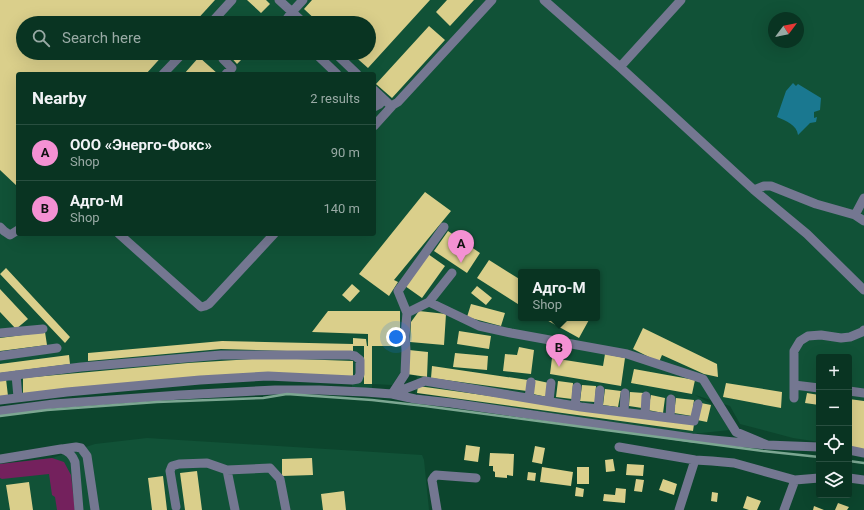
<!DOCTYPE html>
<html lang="en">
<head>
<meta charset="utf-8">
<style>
  body { margin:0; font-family:Roboto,sans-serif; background:#123c2a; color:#f1f3f6 }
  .controls { position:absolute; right:12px; bottom:12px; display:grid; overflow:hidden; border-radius:4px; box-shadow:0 4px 16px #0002 }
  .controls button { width:36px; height:36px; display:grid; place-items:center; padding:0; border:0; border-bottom:1px solid #294f40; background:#093422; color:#f1f3f6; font:20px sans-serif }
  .compass { position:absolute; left:768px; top:12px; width:36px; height:36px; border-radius:50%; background:#093422; box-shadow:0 4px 16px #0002; rotate:58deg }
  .you { position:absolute; left:396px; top:337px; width:14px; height:14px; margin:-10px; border:3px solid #fff; border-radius:50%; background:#1a73e8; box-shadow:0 0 0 6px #1a73e833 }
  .badge { display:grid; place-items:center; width:26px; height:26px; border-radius:50%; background:#f491d3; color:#111; font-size:13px; font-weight:700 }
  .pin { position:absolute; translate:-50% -33px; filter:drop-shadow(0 1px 2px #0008) }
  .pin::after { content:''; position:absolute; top:21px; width:14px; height:12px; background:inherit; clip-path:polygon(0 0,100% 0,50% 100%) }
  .popup { position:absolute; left:518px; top:269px; width:82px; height:52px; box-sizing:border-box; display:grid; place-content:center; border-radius:4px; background:#093422; filter:drop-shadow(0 1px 3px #0005); font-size:13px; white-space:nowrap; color:#99aaa5 }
  .popup b { font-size:15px; color:#f1f3f6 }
  .popup::after { content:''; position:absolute; left:50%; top:100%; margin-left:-8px; border:8px solid transparent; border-top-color:#093422 }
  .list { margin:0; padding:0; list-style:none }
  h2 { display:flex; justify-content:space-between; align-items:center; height:52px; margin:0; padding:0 16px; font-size:17px }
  h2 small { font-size:13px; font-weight:400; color:#99aaa5 }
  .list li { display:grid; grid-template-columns:26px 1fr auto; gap:12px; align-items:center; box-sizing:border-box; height:56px; padding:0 16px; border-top:1px solid #294f40 }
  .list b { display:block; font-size:15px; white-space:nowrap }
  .list p { margin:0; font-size:13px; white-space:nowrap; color:#99aaa5 }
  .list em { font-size:13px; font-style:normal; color:#99aaa5 }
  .icon { flex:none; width:22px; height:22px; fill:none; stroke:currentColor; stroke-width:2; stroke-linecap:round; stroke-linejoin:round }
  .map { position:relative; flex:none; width:864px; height:510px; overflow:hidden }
  .search { position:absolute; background:#093422; box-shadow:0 4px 16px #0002; left:16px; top:16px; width:360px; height:44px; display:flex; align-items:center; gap:10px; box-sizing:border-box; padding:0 14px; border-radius:22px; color:#99aaa5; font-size:15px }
  .panel { position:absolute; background:#093422; box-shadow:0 4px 16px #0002; left:16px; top:72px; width:360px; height:164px; border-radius:4px }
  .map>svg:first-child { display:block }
</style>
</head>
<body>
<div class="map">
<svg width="864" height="510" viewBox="0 0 864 510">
  <rect width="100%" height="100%" fill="#0c452d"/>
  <path fill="#115237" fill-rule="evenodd" d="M0 0H864V450L849 448V357H819V442L793 438 740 424 730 406 695 395 713 405 730 430 692 434 415 393 417 376 400 373 392 385 372 384V389L352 387V380L268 376 0 400ZM774 18H798V42H774ZM23 23H369V53H23ZM18 74H374V234H18ZM521 272H597V318H521Z
    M147 438 422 455 424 460 429 510H0V464L52 458 95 444Z"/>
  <path fill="#74215d" d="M52 458 64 462 71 475 75 510H57L55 497 52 495 49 474 2 479 0 478V464Z"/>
  <path fill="#1a7890" d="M793 83 796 86 798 84 821 98 820 110 814 112V118L817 117 816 122 810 123 798 135C797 125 786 121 777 117L786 91Z"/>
  <path fill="#dacf8b" d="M0 0H215L194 23H23V53H165L146 74H18V187L0 170Z
    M247 0H266L270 4 261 13Z
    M312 0H430L368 68 351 53H369V23H319L304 9Z
    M447 0H474L450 26 436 12Z
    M429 26 445 40 392 98 376 84Z
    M227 53H248L237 64Z
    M199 57 218 74H184Z
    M425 192 451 211 394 280 398 282 389 296 359 274Z
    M448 231 480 253 467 273 434 251Z
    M428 254 445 266 422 298 405 286Z
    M489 260 521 280V306L477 278Z
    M6 268 70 337 65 343 0 274Z
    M352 284 360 291 350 302 342 295Z
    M477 286 492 298 486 305 471 293Z
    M0 289 28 319 16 329 0 312Z
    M471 304 505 313 501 326 467 317Z
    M328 311H400V346H372V384H364V346H353V353L221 349 88 361V353L222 341 353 344V338L366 339 367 346H368V334L312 332Z
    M419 311 446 314 444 345 410 342 411 322Z
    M543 318H590L579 338Z
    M643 328 717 364 718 377 704 374 662 355 659 362 633 349Z
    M459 331 491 336 489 349 457 344Z
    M45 332 47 345 0 351V338Z
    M519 347 534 350 531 374 503 371 505 354 517 355Z
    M409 350 428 352 427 377 407 374Z
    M455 353 488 356 487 370 453 367Z
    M605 354 625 358 621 386 550 374 552 358 603 366Z
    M69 355 70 364 0 373V364Z
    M269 358 353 361V377L270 374 23 394V378L188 363Z
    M432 366 528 380 527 391 431 378Z
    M634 369 695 380 692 394 631 383Z
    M6 379 8 396 0 397V380Z
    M535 380 549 383 547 397 533 394Z
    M558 381 573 383 572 399 556 397Z
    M726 383 782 392 781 408 723 397Z
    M582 385 596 386 595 402 580 401Z
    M418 386 694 424 693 431 417 393Z
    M605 389 621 391 618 407 603 405Z
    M630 392 644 393 642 408 629 406Z
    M807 393 819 395V405L805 403Z
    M651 395 665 398 663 413 648 410Z
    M676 398 694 400 692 416 674 413Z
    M849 399 864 401V450L849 448Z
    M701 403 711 405 707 422 697 420Z
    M466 445 480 447 478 462 464 460Z
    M535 446 545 448 542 464 532 462Z
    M490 453 514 454 513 476 507 475V478L495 477V472L493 471V466H489Z
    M312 458 313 475 282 476V459Z
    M613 459 615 471 606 472 605 460Z
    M627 464 644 465 643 476 626 475Z
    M542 467 573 472 571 486 540 482Z
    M577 467H589V484H577Z
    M197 471 202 510H185L180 473Z
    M528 472 536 473 535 481 527 480Z
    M163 476 167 510H152L148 478Z
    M636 479 644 480 642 492 634 491Z
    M663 479 677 484 674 495 659 490Z
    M29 482 33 510H10L6 485Z
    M576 487 584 489 583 497 575 496Z
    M616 488 626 489 625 503 603 501 604 494 615 495Z
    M344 491 346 510H323L321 494Z
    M712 492 718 493 717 502 711 501Z
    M747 496 761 501 757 510H749L743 508Z
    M838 503 849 507 847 510H835Z
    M814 506 824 510H813Z"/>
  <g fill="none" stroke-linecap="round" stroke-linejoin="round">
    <path stroke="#747791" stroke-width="9" d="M279 0 304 23
      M544 0 620 67 754 190 807 234 864 290
      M211 23 232 0
      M288 23 286 20 292 12 303 0
      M315 53 337 74
      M335 53 357 74
      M223 59 232 68 226 74
      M620 67 681 0
      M163 74 183 53
      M374 90 389 104 393 105 398 102 492 0
      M374 107 380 104V96
      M374 126 393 105
      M754 190 764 186H771L816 204 855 215 864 221
      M855 215 864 198
      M0 227 4 231 10 235 18 230
      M119 234 201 307 205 306 209 304 274 234
      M429 302 479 326 511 333 627 354 703 379 736 432 767 445 819 447
      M407 313 398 291 444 227
      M0 333 43 329
      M0 356 57 348
      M16 375 18 397
      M0 377 81 367 221 355H350L355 356 360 360V374L358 379 352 380 268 376 200 380 67 392 0 400
      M794 385 819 388
      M849 391 864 393
      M392 394 425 381 581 407 694 421 698 404
      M392 394 405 374 406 350 405 336 407 313 429 302 452 273
      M529 398 531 382
      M794 398V351L800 341 808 336 821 335 841 338 850 337 862 332 864 330
      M549 401 551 383
      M575 406 577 387
      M598 409 600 390
      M0 411 54 404 180 395 275 390H319L365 392 392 394 415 399 451 403 692 438 767 445
      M624 412 625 393
      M645 415 646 396
      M670 418 671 399
      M619 447 695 460 712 461 734 463 795 480 819 478
      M62 449 76 447 81 448 87 456 95 510
      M849 450 864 453
      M0 459 61 449C69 451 72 455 75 462L79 510
      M227 470 235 510
      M849 478 864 480
      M176 507 170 471 172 466 179 464 207 463 227 470 270 468 280 479 286 510
      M437 510 432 480 434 477 436 475 476 478
      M679 510 695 460
      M784 510 795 480"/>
    <path stroke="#7ca792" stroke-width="2.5" d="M0 416 47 410 157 402 263 398 287 394 372 400 425 406 763 451 819 457
      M849 461 864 463"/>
  </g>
</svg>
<div class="controls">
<button>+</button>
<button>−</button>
<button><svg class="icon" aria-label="locate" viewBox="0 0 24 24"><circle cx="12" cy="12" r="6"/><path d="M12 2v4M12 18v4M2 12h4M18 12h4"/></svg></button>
<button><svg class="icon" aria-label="layers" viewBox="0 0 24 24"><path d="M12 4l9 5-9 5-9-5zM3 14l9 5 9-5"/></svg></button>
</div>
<svg class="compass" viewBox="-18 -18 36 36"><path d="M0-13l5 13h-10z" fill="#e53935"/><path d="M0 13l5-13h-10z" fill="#99aaa5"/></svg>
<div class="you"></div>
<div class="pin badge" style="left:461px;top:263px">A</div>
<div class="pin badge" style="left:559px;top:367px">B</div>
<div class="popup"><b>Адго-М</b>Shop</div>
<div class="search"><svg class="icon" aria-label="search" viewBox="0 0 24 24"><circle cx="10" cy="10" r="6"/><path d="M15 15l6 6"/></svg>Search here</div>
<section class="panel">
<h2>Nearby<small>2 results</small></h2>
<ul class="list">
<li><span class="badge">A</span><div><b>ООО «Энерго-Фокс»</b><p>Shop</p></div><em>90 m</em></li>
<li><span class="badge">B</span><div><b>Адго-М</b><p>Shop</p></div><em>140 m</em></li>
</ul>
</section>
</div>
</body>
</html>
